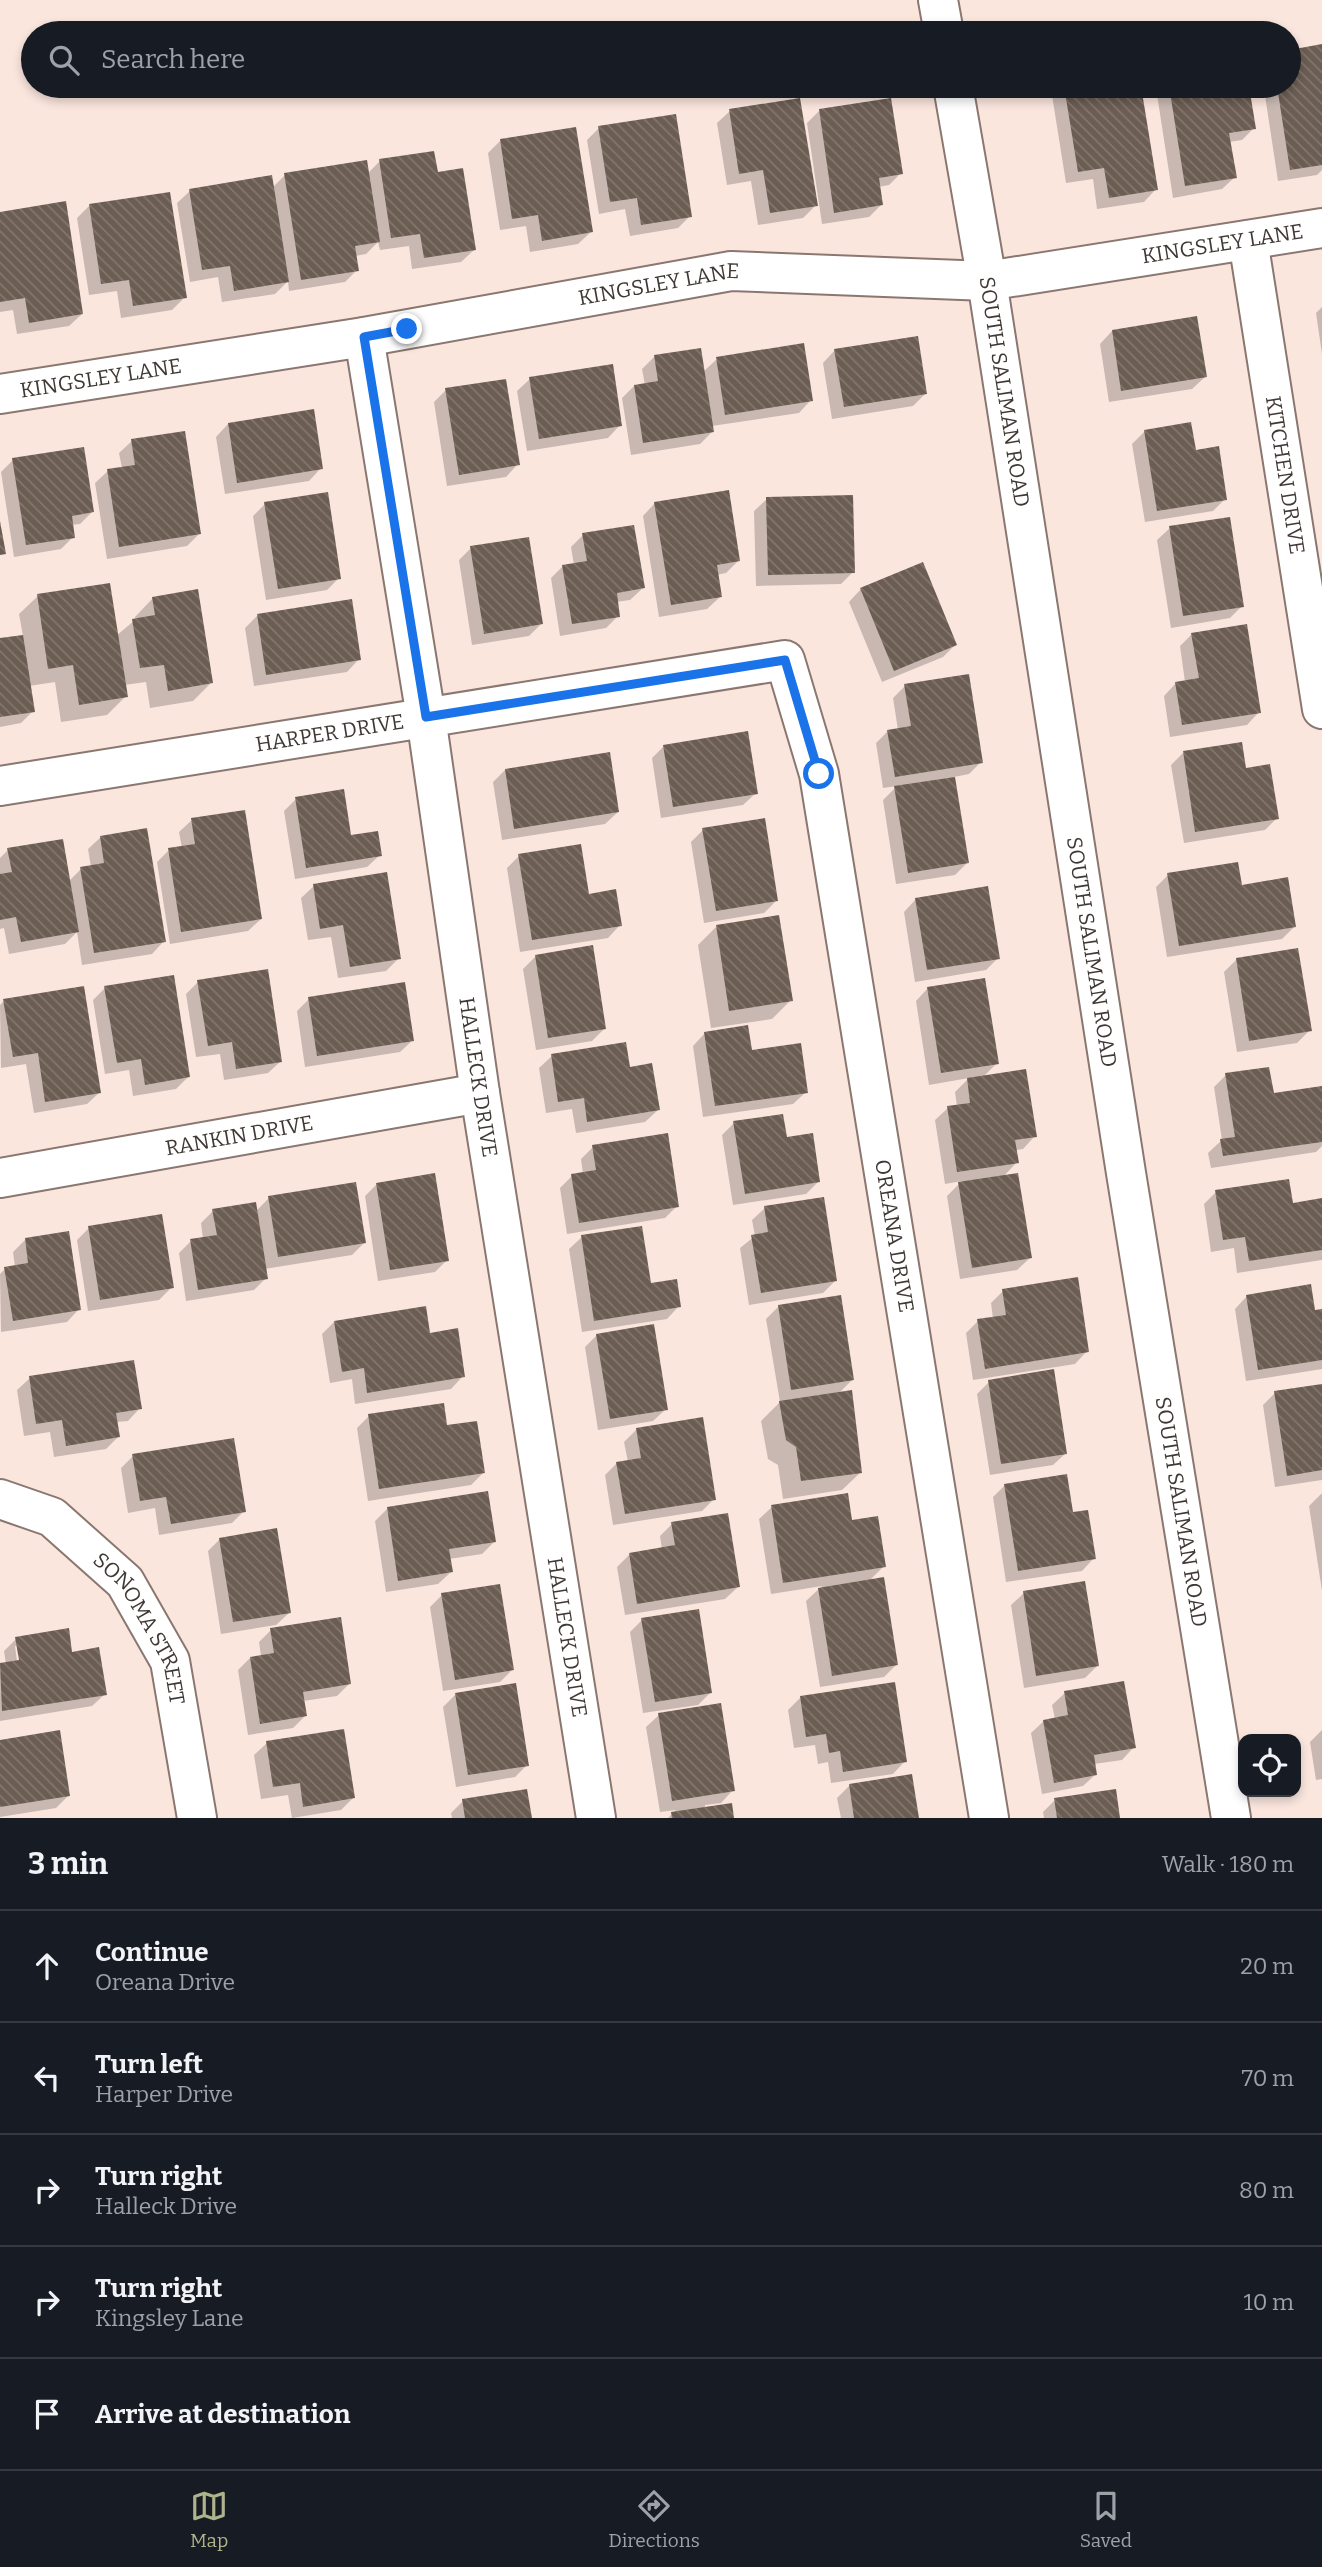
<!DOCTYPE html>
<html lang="en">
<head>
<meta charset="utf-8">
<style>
  body { margin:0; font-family:Bitter,serif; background:#20242c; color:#f1f3f6 }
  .controls { position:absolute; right:21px; bottom:21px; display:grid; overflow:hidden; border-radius:14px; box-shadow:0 4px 10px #0003 }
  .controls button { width:63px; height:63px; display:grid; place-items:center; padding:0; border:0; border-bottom:2px solid #363941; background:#171b24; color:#f1f3f6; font:35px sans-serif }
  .stop { position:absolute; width:21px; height:21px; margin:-16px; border:5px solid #1a73e8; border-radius:50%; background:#fff }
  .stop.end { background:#1a73e8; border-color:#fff; box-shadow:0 2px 7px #0008 }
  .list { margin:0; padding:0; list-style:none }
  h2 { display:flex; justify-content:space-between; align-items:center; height:91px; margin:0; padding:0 28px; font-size:30px }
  h2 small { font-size:23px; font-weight:400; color:#9ea1a6 }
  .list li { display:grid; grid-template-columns:46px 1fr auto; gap:21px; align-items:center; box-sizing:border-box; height:112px; padding:0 28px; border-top:2px solid #363941 }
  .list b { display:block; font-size:26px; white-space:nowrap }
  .list p { margin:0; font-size:23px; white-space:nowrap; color:#9ea1a6 }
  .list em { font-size:23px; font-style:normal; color:#9ea1a6 }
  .icon { flex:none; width:38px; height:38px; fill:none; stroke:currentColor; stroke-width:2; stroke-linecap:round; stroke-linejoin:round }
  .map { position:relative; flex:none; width:1322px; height:1818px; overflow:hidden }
  .search { position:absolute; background:#171b24; box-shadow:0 4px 10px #0003; left:21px; right:21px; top:21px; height:77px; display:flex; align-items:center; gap:18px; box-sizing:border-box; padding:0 24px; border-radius:38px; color:#9ea1a6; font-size:26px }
  .sheet { height:651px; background:#171b24 }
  nav { display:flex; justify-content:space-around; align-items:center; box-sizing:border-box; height:98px; border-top:2px solid #363941; background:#171b24; font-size:19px; color:#9ea1a6 }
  nav a { display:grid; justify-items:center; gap:4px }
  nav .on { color:#adb38b }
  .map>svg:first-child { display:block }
</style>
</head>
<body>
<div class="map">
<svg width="1322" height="1818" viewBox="0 0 1322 1818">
  <defs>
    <pattern id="building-back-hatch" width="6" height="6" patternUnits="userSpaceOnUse" patternTransform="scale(1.75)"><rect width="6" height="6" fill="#6b5d52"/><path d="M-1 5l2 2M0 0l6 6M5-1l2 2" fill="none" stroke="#82766e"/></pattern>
  </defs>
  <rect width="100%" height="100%" fill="#fbe6de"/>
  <path fill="#0003" fill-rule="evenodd" d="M1322 46V170L1317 175 1278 181 1264 89 1267 86H1289V57L1296 50Z
    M1055 86H1140L1156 189 1144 202 1097 209 1093 179 1066 183 1051 89Z
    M1158 86H1206V91L1248 86 1254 128 1242 140 1229 142 1235 177 1222 189 1173 198 1156 88Z
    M730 111 816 205 803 218 758 225 751 181 727 185 717 123Z
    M819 111 901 173 889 185 878 187 881 205 869 217 822 224 807 123Z
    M599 128 690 216 678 228 630 236 625 209 599 214 587 140Z
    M500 141 591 232 578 244 530 252 526 226 500 230 488 153Z
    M380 161 436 174 474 250 461 262 412 269 409 246 380 250 378 242 366 254 355 256 357 270 345 282 289 291 288 281 275 294 222 302 218 277 190 282 177 203 190 191 272 188 285 175 368 173Z
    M89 206 185 297 172 310 121 318 117 291 89 295 77 218Z
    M0 213 82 314 69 326 17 334 13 310 0 312Z
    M1322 307V354L1316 313Z
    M1112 331 1205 377 1192 389 1109 402 1100 344Z
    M835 350 925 394 913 406 832 419 823 363Z
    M654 357 703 372 717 359 811 400 799 413 712 426 713 431 700 444 631 455 622 398 634 386 645 385 642 369Z
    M530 379 620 425 608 438 527 451 517 391Z
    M446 390 518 464 506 477 447 486 434 402Z
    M228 424 321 468 309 481 225 494 216 437Z
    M1145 431 1194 452 1225 499 1213 511 1145 522 1132 444Z
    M132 441 199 534 187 546 107 559 95 483 108 471 122 468 119 453Z
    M13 460 93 511 80 524 71 525 73 537 61 549 14 557 1 472Z
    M767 499 853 572 841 584 756 586 754 511Z
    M655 503 738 561 726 573 716 575 720 597 707 609 659 617 643 516Z
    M265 504 339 578 327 590 266 600 253 516Z
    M1170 528 1242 606 1230 618 1171 628 1157 540Z
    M583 535 643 588 630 600 616 602 618 616 606 628 560 636 551 578 563 566 574 565 571 547Z
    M471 548 541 624 529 636 472 645 459 560Z
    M861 589 955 645 943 657 882 682 849 602Z
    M38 596 116 636 135 620V617L153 598 211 683 193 701 150 708 146 682 124 685 126 696 107 715 61 722 55 682 29 686 33 711 21 723 0 727V640L23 636 19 614Z
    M257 616 359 659 347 672 254 686 245 628Z
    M1192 634 1259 712 1247 725 1170 737 1164 696 1176 683 1185 682 1180 646Z
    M905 686 981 762 969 774 954 777 967 863 955 875 896 884 883 800 897 786 883 788 876 743 888 731 898 730 893 698Z
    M664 746 756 793 743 805 661 818 652 758Z
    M1183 753 1245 770 1277 818 1265 830 1184 843 1171 765Z
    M505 770 618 812 605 824 502 840 493 782Z
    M296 799 350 837 380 855 367 867 295 879 284 811Z
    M192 820 261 919 248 931 170 944 157 862 169 850 182 848 179 832Z
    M703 830 776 901 764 913 704 923 691 842Z
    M101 837 164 941 152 954 82 965 77 932 65 944 9 954 4 928 0 929V858L8 850 69 881 81 869 91 867 88 849Z
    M519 856 588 896 620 925 608 938 520 952 507 868Z
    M1168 875 1240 887 1294 927 1282 939 1167 957 1156 887Z
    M314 886 399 958 386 971 338 978 331 937 308 940 301 898Z
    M916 899 998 958 986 970 915 982 904 912Z
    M716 927 791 1000 772 1019 711 1028 698 945Z
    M536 956 604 1029 592 1041 536 1050 523 969Z
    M1237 959 1310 1030 1297 1043 1237 1052 1224 972Z
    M198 982 281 1061 268 1073 224 1080 220 1054 196 1057 186 994Z
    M105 988 188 1077 176 1089 133 1096 129 1070 105 1074 93 1000Z
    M928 988 997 1063 983 1077 1035 1136 1023 1149 1015 1150 1017 1162 1003 1177 1030 1258 1017 1270 960 1279 947 1196 962 1181 945 1184 935 1120 948 1108 957 1106 955 1092 969 1078 929 1085 916 1001Z
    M309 999 413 1040 400 1052 305 1067 297 1011Z
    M4 1001 100 1092 87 1104 34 1113 26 1064 1 1068 0 1005Z
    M705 1033 750 1052 806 1092 793 1104 703 1117 693 1046Z
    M552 1056 629 1069 658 1110 645 1122 576 1133 572 1109 546 1113 539 1068Z
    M1226 1075 1272 1095 1322 1098V1146L1316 1152 1211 1168 1208 1153 1222 1140 1214 1087Z
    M734 1123 786 1139 819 1181 806 1194 733 1205 722 1135Z
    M593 1147 677 1206 665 1218 567 1234 560 1188 572 1176 583 1174 581 1159Z
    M377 1184 447 1260 435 1272 378 1281 365 1196Z
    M1216 1192 1292 1205 1322 1200V1260L1237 1273 1234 1248 1211 1252 1204 1204Z
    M269 1198 364 1243 352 1255 264 1269 266 1278 254 1290 186 1301 179 1253 191 1241 203 1239 201 1223 213 1211 255 1212Z
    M765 1208 835 1281 823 1293 749 1305 740 1248 755 1236 752 1220Z
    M89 1228 172 1287 159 1300 88 1311 77 1240Z
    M582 1237 650 1285 679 1306 667 1319 582 1332 569 1249Z
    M25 1240 79 1309 67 1322 1 1332 0 1274 5 1269 15 1267 13 1252Z
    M1003 1291 1087 1351 1075 1364 973 1380 966 1333 978 1321 993 1319 991 1303Z
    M1247 1296 1314 1312 1322 1311V1369L1246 1381 1235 1309Z
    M779 1306 852 1380 838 1394 861 1472 842 1490 783 1499 778 1465 768 1459 761 1421 780 1402 766 1319Z
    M334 1322 429 1335 463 1376 451 1389 355 1404 352 1379 330 1383 322 1334Z
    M597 1335 666 1409 653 1421 598 1430 585 1347Z
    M30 1378 140 1408 128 1421 116 1422 118 1437 106 1449 54 1457 50 1432 24 1436 17 1390Z
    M989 1382 1066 1453 1053 1465 990 1475 977 1394Z
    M1322 1386V1480L1275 1487 1263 1405 1275 1393Z
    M369 1416 445 1427 483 1473 471 1485 368 1501 357 1428Z
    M637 1429 714 1499 702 1511 613 1525 605 1475 617 1463 628 1462 624 1442Z
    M133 1456 244 1511 232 1523 159 1535 155 1508 128 1513 121 1468Z
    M1005 1485 1071 1514 1094 1558 1082 1571 1006 1582 993 1497Z
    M1321 1494H1322V1591L1309 1506Z
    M772 1507 851 1522 884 1566 869 1581 896 1665 884 1677 820 1687 806 1601 822 1586 771 1594 759 1519Z
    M387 1509 495 1541 482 1554 449 1559 451 1572 438 1584 386 1592 375 1521Z
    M672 1524 738 1587 725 1599 625 1615 617 1567 630 1554 662 1549 660 1536Z
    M220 1539 289 1613 276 1625 221 1634 208 1551Z
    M1024 1593 1097 1666 1085 1678 1024 1688 1011 1605Z
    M442 1595 512 1670 500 1682 443 1691 430 1607Z
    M642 1620 711 1692 698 1705 643 1713 630 1632Z
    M271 1630 349 1684 337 1696 303 1701 305 1716 293 1728 248 1735 238 1670 250 1658 261 1656 259 1642Z
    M16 1639 71 1654 105 1694 92 1706 0 1721V1665L6 1664 4 1651ZM15 1646H18L22 1669H18Z
    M1065 1693 1134 1747 1122 1760 1094 1764 1096 1774 1083 1786 1042 1794 1031 1733 1044 1721 1055 1719 1052 1705Z
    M456 1694 527 1765 515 1777 456 1787 443 1707Z
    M800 1698 905 1761 893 1774 831 1783 828 1762 818 1764 815 1745 794 1748 788 1710Z
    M659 1715 733 1790 721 1803 705 1805V1809L732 1818H668L676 1810 660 1812 646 1727Z
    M1322 1730V1779L1316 1780 1310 1742Z
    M0 1742 68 1796 56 1808 0 1817Z
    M267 1743 353 1798 341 1810 292 1818 288 1795 261 1799 254 1755Z
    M850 1785 917 1818H841L837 1798Z
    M1055 1800 1118 1818H1044L1043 1812Z
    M463 1801 530 1818H452L451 1813Z"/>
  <path fill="url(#building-back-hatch)" d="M1322 44V165L1290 170 1277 86H1289V73L1299 72 1295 49Z
    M1064 86H1141L1158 190 1109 198 1104 168 1078 172Z
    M1169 86H1207L1208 89 1249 86 1256 129 1229 133 1237 178 1185 186Z
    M800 98 818 206 770 213 763 170 739 174 729 109Z
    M891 98 903 174 879 178 883 205 834 213 819 109Z
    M676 114 692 217 641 225 637 198 610 202 598 126Z
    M576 127 593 232 542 241 538 215 512 219 500 139Z
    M434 151 438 172 463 168 476 250 424 258 420 234 391 238 379 159Z
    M367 160 380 242 355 246 359 271 301 280 284 173Z
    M272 175 289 282 234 291 230 266 202 270 189 189Z
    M170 192 187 298 133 306 129 280 101 284 89 204Z
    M66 201 83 314 29 323 25 298 0 302V212Z
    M1197 316 1207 377 1121 391 1112 330Z
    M918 336 927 394 844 407 834 349Z
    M804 343 813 401 725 415 716 357Z
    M701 348 714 432 643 443 634 385 658 381 654 355Z
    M613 364 622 426 539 439 529 377Z
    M506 379 520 465 459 475 445 388Z
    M314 409 323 469 237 483 228 423Z
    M1191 422 1196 450 1219 446 1227 500 1157 511 1144 430Z
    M185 431 201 534 119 547 107 469 135 465 131 439Z
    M84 447 94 512 72 516 75 538 26 545 12 458Z
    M729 490 740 561 717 565 722 597 671 605 654 502Z
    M328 492 341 579 278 589 264 502Z
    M853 495 855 573 768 575 766 497Z
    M1230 517 1244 607 1183 616 1169 526Z
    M0 521 6 554 0 555Z
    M634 525 645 588 617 593 620 617 572 624 562 565 587 561 582 533Z
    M529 537 543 624 484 634 470 546Z
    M923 562 957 645 894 671 860 588Z
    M110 583 128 697 79 705 73 665 48 669 37 594Z
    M198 589 213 683 168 691 164 665 140 668 132 619 155 615 152 597Z
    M352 599 361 660 266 675 257 614Z
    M1247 624 1261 713 1182 725 1175 682 1199 678 1191 633Z
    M23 635 35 712 0 717V638Z
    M969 674 983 763 895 777 887 730 911 726 904 684Z
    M748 731 758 794 673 807 663 745Z
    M1242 742 1246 768 1270 764 1279 819 1195 832 1183 751Z
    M610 752 619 812 514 829 505 769Z
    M955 777 969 863 908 873 894 786Z
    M344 789 351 835 378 831 382 856 306 868 295 797Z
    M245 810 262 919 181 932 168 848 195 844 191 818Z
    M765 818 778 901 716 911 702 828Z
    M147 828 166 942 94 953 80 867 104 863 100 836Z
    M63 839 79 932 21 942 16 917 0 920V874L12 872 7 848Z
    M581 844 589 894 616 889 622 926 532 940 518 854Z
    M1238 862 1242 885 1288 877 1296 927 1179 946 1167 873Z
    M387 872 401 959 350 967 343 925 320 929 313 884Z
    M988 886 1000 959 927 970 915 898Z
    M779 915 793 1001 729 1011 716 925Z
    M593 945 606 1029 548 1038 535 955Z
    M1298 948 1312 1031 1249 1041 1236 958Z
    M268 969 282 1062 236 1069 232 1042 208 1046 197 980Z
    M174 975 190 1077 145 1085 141 1059 117 1063 104 986Z
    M985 978 999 1064 941 1073 927 987Z
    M405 982 414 1041 317 1056 308 997Z
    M84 986 101 1093 45 1102 38 1053 13 1057 3 999Z
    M748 1025 752 1050 801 1043 808 1093 715 1106 704 1032Z
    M626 1042 630 1067 652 1063 660 1110 587 1122 584 1098 558 1102 551 1054Z
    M1269 1067 1274 1093 1322 1086V1142L1223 1156 1220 1139 1235 1137 1225 1073Z
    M1026 1069 1037 1137 1015 1140 1019 1163 957 1172 947 1106 970 1103 967 1078Z
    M783 1114 787 1137 813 1133 820 1182 745 1194 733 1121Z
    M668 1133 679 1207 579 1223 571 1174 596 1170 592 1145Z
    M435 1173 449 1261 390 1270 376 1183Z
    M1018 1173 1032 1258 972 1268 958 1182Z
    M1289 1179 1293 1203 1322 1198V1250L1249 1261 1245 1237 1223 1240 1215 1190Z
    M356 1182 366 1243 278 1257 268 1196Z
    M824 1197 837 1281 761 1293 751 1235 768 1232 764 1206Z
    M256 1202 268 1279 198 1290 190 1239 217 1235 212 1209Z
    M162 1214 174 1288 100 1300 88 1226Z
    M642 1226 651 1283 677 1279 681 1307 594 1321 581 1235Z
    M69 1231 81 1310 13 1321 4 1267 28 1263 25 1238Z
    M1078 1277 1089 1352 985 1369 977 1319 1006 1315 1002 1289Z
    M1311 1284 1315 1310 1322 1309V1360L1258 1370 1246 1295Z
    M841 1295 854 1380 791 1390 778 1305Z
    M426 1306 430 1333 458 1328 465 1377 367 1393 364 1368 342 1372 334 1321Z
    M654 1324 668 1410 610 1419 596 1334Z
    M134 1360 142 1409 116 1413 120 1437 66 1446 62 1420 36 1424 29 1376Z
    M1054 1369 1067 1454 1001 1464 988 1380Z
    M1322 1384V1470L1287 1476 1274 1391Z
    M852 1390 862 1473 801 1481 796 1447 786 1440 779 1401Z
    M444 1403 447 1425 477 1421 485 1473 379 1489 368 1414Z
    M703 1417 716 1500 625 1514 616 1462 641 1458 636 1428Z
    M234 1438 246 1512 171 1524 166 1497 140 1501 132 1454Z
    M1067 1474 1073 1512 1088 1510 1096 1559 1018 1571 1004 1484Z
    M488 1491 496 1542 449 1549 453 1572 398 1581 387 1507Z
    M848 1493 852 1520 878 1516 886 1567 783 1583 771 1505Z
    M728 1513 740 1587 637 1604 629 1553 675 1545 671 1522Z
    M277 1528 291 1613 233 1622 219 1538Z
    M884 1577 898 1665 832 1676 818 1588Z
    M1085 1581 1099 1666 1036 1676 1023 1591Z
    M500 1584 514 1670 455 1680 441 1593Z
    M699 1609 712 1693 655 1702 641 1618Z
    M341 1617 351 1684 303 1692 307 1716 260 1724 250 1657 274 1653 270 1628Z
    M69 1628 72 1652 99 1647 107 1695 2 1711 0 1663 19 1660 15 1637Z
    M1124 1681 1136 1748 1094 1755 1097 1775 1054 1783 1043 1720 1068 1715 1064 1691Z
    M895 1682 907 1762 843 1772 840 1751 829 1753 826 1734 806 1737 800 1696Z
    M516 1683 529 1766 468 1775 455 1693Z
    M721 1703 735 1791 672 1801 658 1713Z
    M344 1729 355 1798 303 1807 300 1783 273 1787 266 1741Z
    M60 1730 70 1796 0 1807V1740Z
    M912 1774 919 1818H854L849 1784Z
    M527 1789 532 1818H465L462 1799Z
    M1116 1789 1120 1818H1057L1054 1798Z
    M732 1803 734 1818H672L671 1812Z"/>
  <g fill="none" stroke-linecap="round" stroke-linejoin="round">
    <defs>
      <g id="minor">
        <path d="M938 0 944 33"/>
        <path id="s1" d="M953 86 987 281 1126 1173 1231 1818"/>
        <path id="s2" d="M1248 240 1322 709"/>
        <path id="s3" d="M364 337 426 717 480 1093 596 1818"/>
        <path id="s4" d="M0 394 364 337 731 271 987 281 1322 228"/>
        <path id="s5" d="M0 786 785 660 819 774 989 1818"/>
        <path id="s6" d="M0 1178 480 1093"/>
        <path id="s7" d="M0 1499 52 1517 125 1582 170 1661 197 1818"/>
      </g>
    </defs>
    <use href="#minor" stroke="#8a7770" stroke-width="42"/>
    <use href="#minor" stroke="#fff" stroke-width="38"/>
  </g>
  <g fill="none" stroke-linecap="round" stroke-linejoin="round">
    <path stroke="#1a73e8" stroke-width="9" d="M407 329 364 337 426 717 785 660 819 774"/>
  </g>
  <g text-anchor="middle" stroke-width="7" stroke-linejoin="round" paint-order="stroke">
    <g font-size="21" fill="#403835" stroke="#fff">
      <text dy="7" stroke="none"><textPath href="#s4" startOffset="1236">KINGSLEY LANE</textPath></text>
      <text dy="7" stroke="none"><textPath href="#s4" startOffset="668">KINGSLEY LANE</textPath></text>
      <text dy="7" stroke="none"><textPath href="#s4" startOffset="102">KINGSLEY LANE</textPath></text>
      <text dy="7" stroke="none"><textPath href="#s1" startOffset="310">SOUTH SALIMAN ROAD</textPath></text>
      <text dy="7" stroke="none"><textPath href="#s2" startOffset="238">KITCHEN DRIVE</textPath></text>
      <text dy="7" stroke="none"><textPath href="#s5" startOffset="334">HARPER DRIVE</textPath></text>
      <text dy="7" stroke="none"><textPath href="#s1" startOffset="877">SOUTH SALIMAN ROAD</textPath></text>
      <text dy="7" stroke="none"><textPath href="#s3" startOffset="749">HALLECK DRIVE</textPath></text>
      <text dy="7" stroke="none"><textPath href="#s6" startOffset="243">RANKIN DRIVE</textPath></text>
      <text dy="7" stroke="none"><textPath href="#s5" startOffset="1382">OREANA DRIVE</textPath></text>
      <text dy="7" stroke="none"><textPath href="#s1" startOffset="1444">SOUTH SALIMAN ROAD</textPath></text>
      <text dy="7" stroke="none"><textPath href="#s7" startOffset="201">SONOMA STREET</textPath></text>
      <text dy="7" stroke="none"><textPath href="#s3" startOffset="1316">HALLECK DRIVE</textPath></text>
    </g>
  </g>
</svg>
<div class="controls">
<button><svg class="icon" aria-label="locate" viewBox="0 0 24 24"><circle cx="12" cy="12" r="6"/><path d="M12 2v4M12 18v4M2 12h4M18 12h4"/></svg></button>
</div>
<div class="stop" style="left:819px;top:774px"></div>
<div class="stop end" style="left:407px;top:329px"></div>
<div class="search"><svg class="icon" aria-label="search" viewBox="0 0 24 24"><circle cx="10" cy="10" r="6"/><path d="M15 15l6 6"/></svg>Search here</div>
</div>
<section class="sheet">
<h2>3 min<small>Walk · 180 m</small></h2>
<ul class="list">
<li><svg class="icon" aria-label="ahead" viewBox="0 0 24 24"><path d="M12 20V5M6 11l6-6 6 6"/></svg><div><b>Continue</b><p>Oreana Drive</p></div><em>20 m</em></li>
<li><svg class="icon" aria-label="left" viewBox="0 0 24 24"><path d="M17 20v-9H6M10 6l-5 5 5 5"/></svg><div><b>Turn left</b><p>Harper Drive</p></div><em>70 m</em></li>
<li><svg class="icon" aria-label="right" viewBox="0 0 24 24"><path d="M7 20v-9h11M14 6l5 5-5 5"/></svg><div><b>Turn right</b><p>Halleck Drive</p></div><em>80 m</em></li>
<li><svg class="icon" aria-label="right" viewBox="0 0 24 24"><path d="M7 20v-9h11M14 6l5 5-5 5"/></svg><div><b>Turn right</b><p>Kingsley Lane</p></div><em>10 m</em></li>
<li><svg class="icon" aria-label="arrive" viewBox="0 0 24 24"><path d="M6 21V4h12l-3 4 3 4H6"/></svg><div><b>Arrive at destination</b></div></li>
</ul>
</section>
<nav>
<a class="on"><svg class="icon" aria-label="map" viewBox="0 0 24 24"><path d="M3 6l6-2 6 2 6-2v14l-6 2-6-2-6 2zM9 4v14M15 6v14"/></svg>Map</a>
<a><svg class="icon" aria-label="directions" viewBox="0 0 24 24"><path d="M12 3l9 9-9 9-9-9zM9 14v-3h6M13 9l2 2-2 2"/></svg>Directions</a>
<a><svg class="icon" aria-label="saved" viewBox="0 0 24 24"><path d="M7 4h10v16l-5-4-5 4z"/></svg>Saved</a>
</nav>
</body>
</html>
